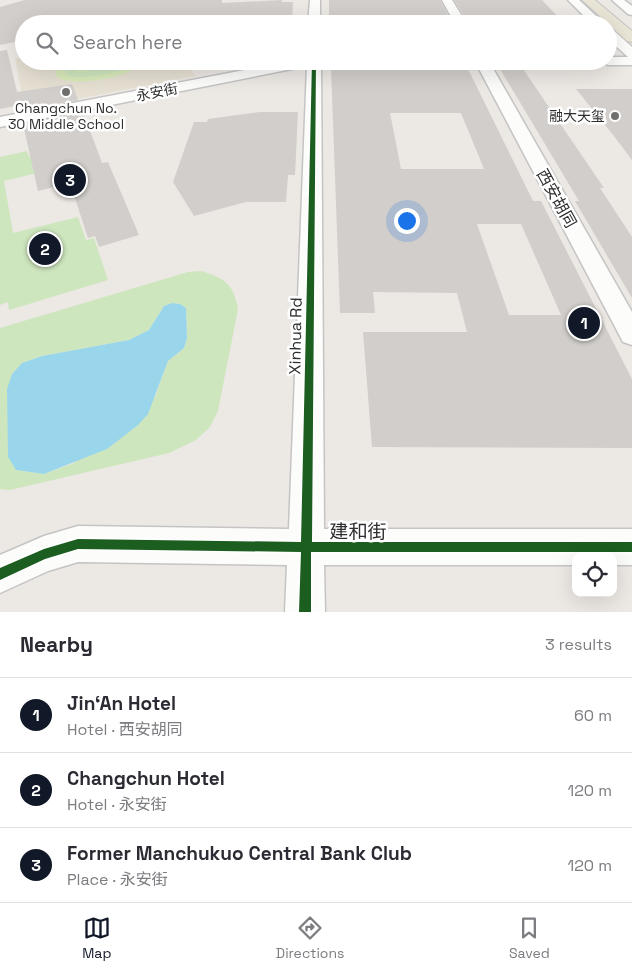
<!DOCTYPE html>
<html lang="en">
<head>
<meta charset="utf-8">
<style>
  body { margin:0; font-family:"Space Grotesk","Noto Sans SC",sans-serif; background:#f2f2f3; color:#2b2b33 }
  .controls { position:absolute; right:15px; bottom:15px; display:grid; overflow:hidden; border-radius:10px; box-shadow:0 5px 20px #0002 }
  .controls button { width:45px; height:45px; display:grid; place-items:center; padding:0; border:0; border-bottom:1px solid #e1e1e2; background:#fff; color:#2b2b33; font:25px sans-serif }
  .you { position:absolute; left:406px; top:220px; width:18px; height:18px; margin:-12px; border:4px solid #fff; border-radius:50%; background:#1a73e8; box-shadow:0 0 0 8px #1a73e833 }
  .badge { display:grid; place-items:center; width:32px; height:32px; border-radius:50%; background:#111827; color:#fff; font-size:16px; font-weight:700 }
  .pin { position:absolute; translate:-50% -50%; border:2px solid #fff; box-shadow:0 1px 5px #0006 }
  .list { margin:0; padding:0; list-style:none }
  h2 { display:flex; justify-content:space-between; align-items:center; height:65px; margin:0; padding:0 20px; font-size:21px }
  h2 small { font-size:16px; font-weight:400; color:#7c7c81 }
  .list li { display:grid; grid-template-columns:32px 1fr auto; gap:15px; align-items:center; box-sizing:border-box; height:75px; padding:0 20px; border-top:1px solid #e1e1e2 }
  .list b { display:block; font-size:19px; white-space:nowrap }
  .list p { margin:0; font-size:16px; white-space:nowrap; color:#7c7c81 }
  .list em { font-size:16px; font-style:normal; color:#7c7c81 }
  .icon { flex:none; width:28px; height:28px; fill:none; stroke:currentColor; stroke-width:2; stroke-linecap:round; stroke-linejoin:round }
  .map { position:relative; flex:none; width:632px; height:612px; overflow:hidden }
  .search { position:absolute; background:#fff; box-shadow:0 5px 20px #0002; left:15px; right:15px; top:15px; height:55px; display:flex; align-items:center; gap:12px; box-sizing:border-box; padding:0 18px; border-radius:28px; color:#7c7c81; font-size:19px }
  .sheet { height:290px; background:#fff }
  nav { display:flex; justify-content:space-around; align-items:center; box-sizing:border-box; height:70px; border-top:1px solid #e1e1e2; background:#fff; font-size:14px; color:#7c7c81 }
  nav a { display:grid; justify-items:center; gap:2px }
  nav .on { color:#111827 }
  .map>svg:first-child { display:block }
</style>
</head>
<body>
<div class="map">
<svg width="632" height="612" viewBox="0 0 632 612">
  <rect width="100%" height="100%" fill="#ece8e4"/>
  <path fill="#e6e0d3" d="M24 55V61H191L189 68 196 76 25 109 15 59Z"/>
  <path fill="#cee6be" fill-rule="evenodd" d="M62 61H126L128 66C121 75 77 81 67 75Z
    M65 149 70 165 4 181 13 233 78 217 86 240 94 238 108 280 9 310 8 302 0 305V157L27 151 29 157Z
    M201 271C225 278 234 285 238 309L218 411 210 427 196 440 169 453 10 490 0 489V328L188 272ZM172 303 180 304 186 308 187 338 184 348 168 361 155 397 74 463 44 474 16 470 12 374 22 363 42 356 129 340 149 330 164 306Z"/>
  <path fill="#d9eabb" d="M52 61H62L67 75C78 81 117 74 128 67L126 61H136L137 65C129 79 70 87 57 77Z
    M98 61H113L115 65 78 72 75 65Z"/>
  <path fill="#99d6ec" d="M172 303 180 304 186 308 187 338 184 348 168 361 148 414 138 425 107 449 44 474 16 470 8 457 7 389 12 374 22 363 42 356 129 340 149 330 164 306Z"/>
  <path fill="#d1cecb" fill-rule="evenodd" d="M25 0H222V3L282 0V2H293L292 24H24V40L0 45V7Z
    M329 0H440L452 23 329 24Z
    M454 0H542L565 24 469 23Z
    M7 50 17 92 72 84 78 100 21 111 20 105 0 109V51Z
    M331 68 468 69 533 201H541L632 379V448L372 447 363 332H467L457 293 373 292 375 313H340ZM390 113H461L484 169H401ZM477 224H521L561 315H509Z
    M500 69H523L604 188H600L632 237V298L575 201H579Z
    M576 89H632V160L614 136Z
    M83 112 102 163 108 162 139 235 99 247 95 236 88 238 70 183 38 191 23 124Z
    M260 112H298L295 175H288L286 202H246L194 216 173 182 194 122H207L208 119Z"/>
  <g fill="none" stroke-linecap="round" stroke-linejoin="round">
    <defs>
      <path id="tertiary" d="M310 0H320V24H308Z
        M442 0H452L467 24H455Z
        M568 0H579L605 24H592Z
        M612 0H624L632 6V15L628 14Z
        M608 28 612 29 632 47V65H608L601 61H608V57H628L608 39Z
        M291 61H321L324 529H632V565H613V556H576V565H324L325 612H285L287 565 78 562 48 571 0 593V555L44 536 78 526 289 529 307 66 0 127V117Z
        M379 61H497L491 65 632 312V345L623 342 477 65H386Z"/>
      <path id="primary" d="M582 0H595L632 31V42L627 41Z"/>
    </defs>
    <use href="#tertiary" stroke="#c5c4c5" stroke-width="3"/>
    <use href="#primary" stroke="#c6c5c4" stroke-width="2"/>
    <use href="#tertiary" fill="#fcfcfb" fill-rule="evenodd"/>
    <use href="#primary" fill="#e8e4d6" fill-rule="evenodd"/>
    <defs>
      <path id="cycleway" d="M312 61H316L312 542H632V552H311V612H299L301 552 78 549 45 559 0 580V568L44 549 78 539 301 542Z"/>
    </defs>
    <use href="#cycleway" stroke="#fff" stroke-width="3"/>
    <use href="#cycleway" fill="#1b5e20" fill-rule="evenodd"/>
  </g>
  <g fill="#706f6e" stroke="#fff" stroke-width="2">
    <circle cx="66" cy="92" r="5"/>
    <circle cx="615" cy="116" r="5"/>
  </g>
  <g text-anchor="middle" stroke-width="5" stroke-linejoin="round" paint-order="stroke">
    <g font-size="14" fill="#2e2e2e" stroke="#fff">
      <text transform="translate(157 92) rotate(-11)" y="5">永安街</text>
    </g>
    <g font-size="14" fill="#2e2e2e" stroke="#fff">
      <text x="66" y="113">Changchun No.<tspan x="66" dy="16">30 Middle School</tspan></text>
      <text x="605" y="121" text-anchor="end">融大天玺</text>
    </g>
    <g font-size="16" fill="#2e2e2e" stroke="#fff">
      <text transform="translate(557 198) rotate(61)" y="6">西安胡同</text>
      <text transform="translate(295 336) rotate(-89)" y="6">Xinhua Rd</text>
    </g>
    <g font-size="19" fill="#2e2e2e" stroke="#fff">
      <text x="358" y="538">建和街</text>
    </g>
  </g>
</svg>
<div class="controls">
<button><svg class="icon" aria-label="locate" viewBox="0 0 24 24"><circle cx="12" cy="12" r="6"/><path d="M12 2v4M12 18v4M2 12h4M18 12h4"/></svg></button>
</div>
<div class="you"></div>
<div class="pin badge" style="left:584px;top:323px">1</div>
<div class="pin badge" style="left:45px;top:249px">2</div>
<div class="pin badge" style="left:70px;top:180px">3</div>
<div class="search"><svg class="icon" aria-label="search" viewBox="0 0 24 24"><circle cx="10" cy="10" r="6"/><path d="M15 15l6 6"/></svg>Search here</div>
</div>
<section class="sheet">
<h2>Nearby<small>3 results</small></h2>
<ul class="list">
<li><span class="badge">1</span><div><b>Jin‘An Hotel</b><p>Hotel · 西安胡同</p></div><em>60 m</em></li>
<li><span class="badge">2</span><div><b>Changchun Hotel</b><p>Hotel · 永安街</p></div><em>120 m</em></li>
<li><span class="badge">3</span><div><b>Former Manchukuo Central Bank Club</b><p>Place · 永安街</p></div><em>120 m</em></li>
</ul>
</section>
<nav>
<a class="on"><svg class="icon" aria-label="map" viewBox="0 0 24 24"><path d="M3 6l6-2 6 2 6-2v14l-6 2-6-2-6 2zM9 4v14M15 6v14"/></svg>Map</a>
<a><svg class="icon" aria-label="directions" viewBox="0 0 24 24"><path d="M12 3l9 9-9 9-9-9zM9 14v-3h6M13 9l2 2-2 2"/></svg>Directions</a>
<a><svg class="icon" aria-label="saved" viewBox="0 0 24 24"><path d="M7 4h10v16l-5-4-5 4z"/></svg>Saved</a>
</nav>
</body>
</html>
